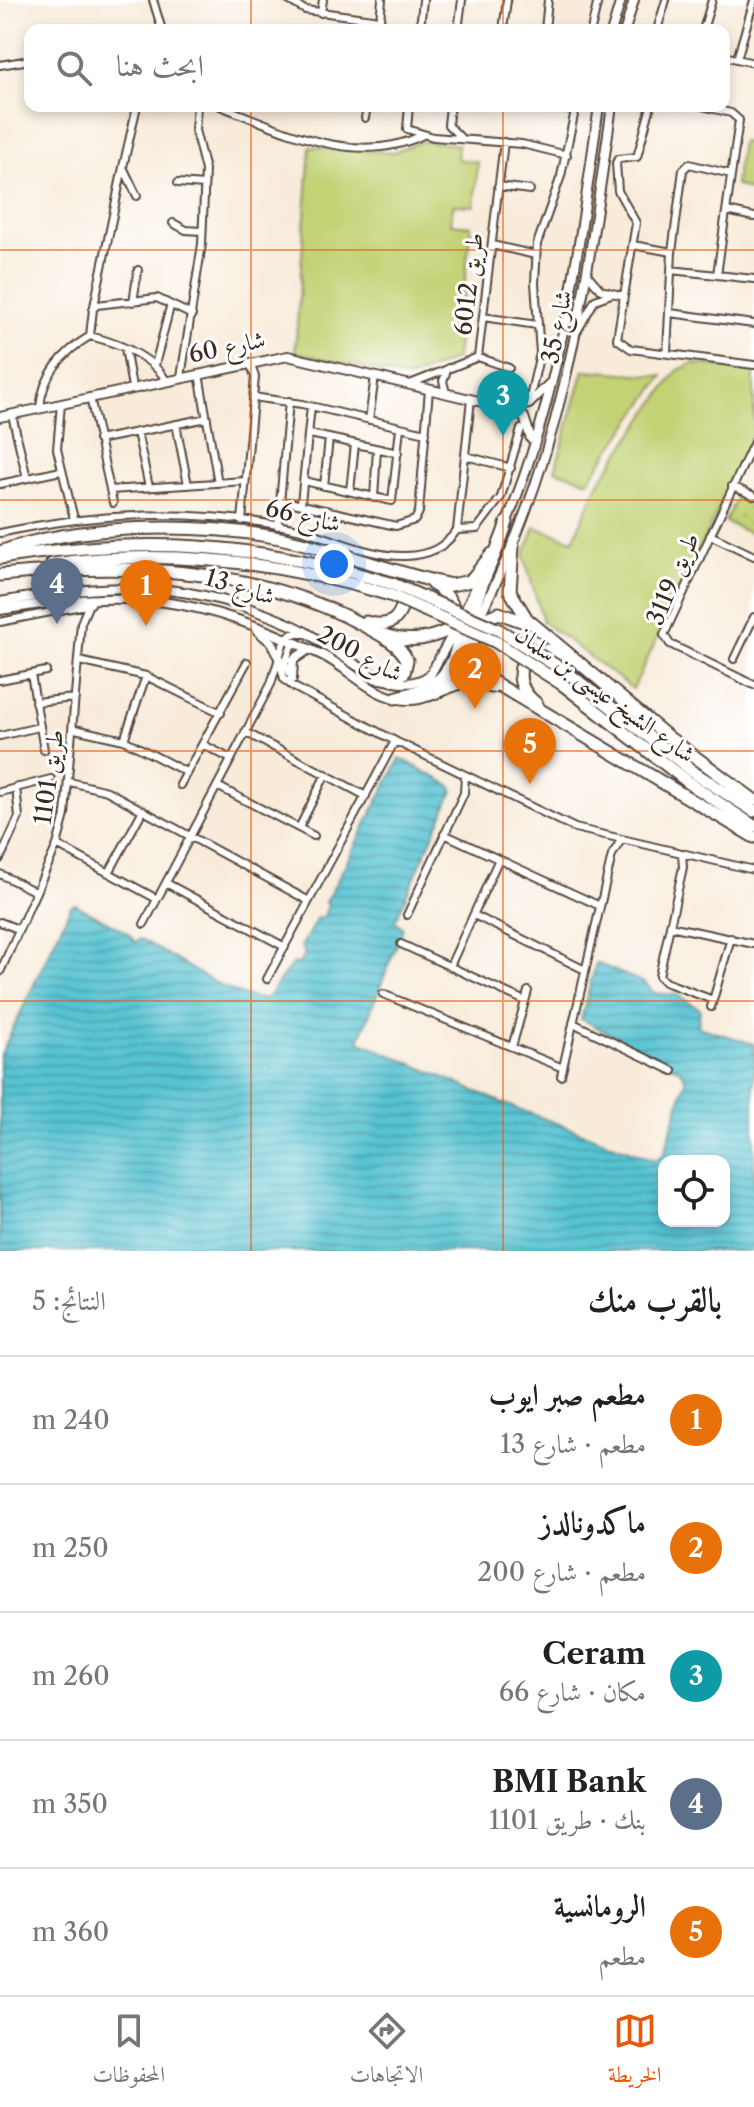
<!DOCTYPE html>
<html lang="ar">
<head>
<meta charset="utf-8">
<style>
  body { margin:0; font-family:"Libre Caslon Text",Amiri,serif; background:#f2f2f2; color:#222; direction:rtl }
  .controls { position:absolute; right:24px; bottom:24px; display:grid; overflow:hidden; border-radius:16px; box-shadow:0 4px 12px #0003 }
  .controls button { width:72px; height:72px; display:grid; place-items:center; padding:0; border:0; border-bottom:2px solid #e0e0e0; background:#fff; color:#222; font:40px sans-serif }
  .you { position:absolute; left:334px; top:564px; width:28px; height:28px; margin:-20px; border:6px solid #fff; border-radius:50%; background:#1a73e8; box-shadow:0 0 0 12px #1a73e833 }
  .badge { display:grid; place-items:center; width:52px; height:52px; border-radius:50%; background:#ea580c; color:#fff; font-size:26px; font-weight:700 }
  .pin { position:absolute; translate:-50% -66px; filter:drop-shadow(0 2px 4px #0008) }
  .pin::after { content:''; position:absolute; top:42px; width:28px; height:24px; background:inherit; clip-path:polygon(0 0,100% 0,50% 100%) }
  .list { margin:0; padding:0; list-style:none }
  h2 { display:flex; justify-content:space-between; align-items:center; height:104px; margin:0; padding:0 32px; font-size:34px }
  h2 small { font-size:26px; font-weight:400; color:#767676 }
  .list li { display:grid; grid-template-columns:52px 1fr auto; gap:24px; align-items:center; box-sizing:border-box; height:128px; padding:0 32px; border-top:2px solid #e0e0e0 }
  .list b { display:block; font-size:30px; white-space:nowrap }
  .list p { margin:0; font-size:26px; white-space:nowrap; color:#767676 }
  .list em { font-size:26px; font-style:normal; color:#767676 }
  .icon { flex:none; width:44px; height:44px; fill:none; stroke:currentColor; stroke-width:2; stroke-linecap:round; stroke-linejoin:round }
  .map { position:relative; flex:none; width:754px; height:1251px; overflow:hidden; direction:ltr }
  .search { position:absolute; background:#fff; box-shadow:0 4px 12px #0003; left:24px; right:24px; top:24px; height:88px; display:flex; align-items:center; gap:20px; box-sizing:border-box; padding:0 28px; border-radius:16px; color:#767676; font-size:30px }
  .sheet { height:744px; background:#fff }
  nav { display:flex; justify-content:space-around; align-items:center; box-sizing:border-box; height:112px; border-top:2px solid #e0e0e0; background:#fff; font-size:22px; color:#767676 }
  nav a { display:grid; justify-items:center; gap:4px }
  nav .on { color:#ea580c }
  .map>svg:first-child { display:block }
</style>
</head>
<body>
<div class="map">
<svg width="754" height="1251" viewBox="0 0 754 1251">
  <defs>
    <pattern id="park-dots" width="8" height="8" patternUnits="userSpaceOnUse" patternTransform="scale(2)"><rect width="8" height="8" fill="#c2d275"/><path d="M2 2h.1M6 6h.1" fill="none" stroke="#a8b465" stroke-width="1.8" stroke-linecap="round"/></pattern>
    <pattern id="water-rules" width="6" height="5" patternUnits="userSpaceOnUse" patternTransform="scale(2)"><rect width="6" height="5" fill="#57c3d2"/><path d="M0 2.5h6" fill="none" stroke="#499faa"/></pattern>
  </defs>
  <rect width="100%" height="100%" fill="#fff"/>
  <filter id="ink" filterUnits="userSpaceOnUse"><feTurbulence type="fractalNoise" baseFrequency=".0125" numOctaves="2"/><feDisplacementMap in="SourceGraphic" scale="16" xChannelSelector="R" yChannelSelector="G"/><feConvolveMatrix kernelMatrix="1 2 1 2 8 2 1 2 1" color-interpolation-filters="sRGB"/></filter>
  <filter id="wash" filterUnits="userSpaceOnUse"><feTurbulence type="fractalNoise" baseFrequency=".006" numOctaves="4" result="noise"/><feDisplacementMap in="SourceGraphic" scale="32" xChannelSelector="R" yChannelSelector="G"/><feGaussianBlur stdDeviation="1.8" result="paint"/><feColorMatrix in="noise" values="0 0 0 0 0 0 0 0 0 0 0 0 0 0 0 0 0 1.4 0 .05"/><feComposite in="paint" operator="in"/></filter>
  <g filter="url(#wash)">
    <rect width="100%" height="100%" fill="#f8ebda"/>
    <path fill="#c2d275" stroke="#7e7e4a" stroke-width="2" d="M423 141 458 145 457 159 478 162 474 206 453 205 451 224 471 226 456 359 409 379 295 352 310 147 393 152Z
      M741 141 754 145V192L735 185Z
      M693 363 754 371V434L633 689 543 622 524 556 535 527 573 540 599 482 677 371Z
      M584 370 663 376 588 481 555 470Z"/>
    <path fill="url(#park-dots)" stroke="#7e7e4a" stroke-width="2" d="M739 492 754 499 751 534 725 522Z"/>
    <path fill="url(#water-rules)" stroke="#497678" stroke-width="2" fill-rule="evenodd" d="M400 758 451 786 453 791 395 921 403 928 359 1041 505 1104 655 1160 664 1154 686 1080 682 1071 581 1019 596 963 645 983 654 993 677 995 700 1009 698 1027 754 1044V1251H0V1056L71 906 75 904 128 933 135 942 141 939C167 953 242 1006 267 998L293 963 299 964 305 953 301 947 317 918H323L328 906 326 902ZM664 1161H724V1221H664Z"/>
  </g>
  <g filter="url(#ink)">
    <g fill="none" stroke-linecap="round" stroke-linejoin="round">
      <defs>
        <path id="street" d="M153 0 162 30
          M288 0 305 10 380 20
          M321 13 323 0
          M420 26 455 30
          M420 28 423 0
          M379 30 382 0
          M458 30 462 0
          M503 30 507 0
          M545 30 548 0
          M591 30 598 0
          M657 30 666 0
          M703 30 712 0
          M724 56 754 63
          M737 59 754 0
          M0 65 30 60
          M220 106C283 130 356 168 423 135
          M409 106 407 129 433 137 522 144 567 155
          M450 106 448 125 460 137
          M546 106 575 111
          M651 106 637 157 618 159 616 163 618 191 636 223 617 339 631 349 754 365
          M702 106 731 113 739 120 717 275
          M365 118 367 106
          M178 183 204 185
          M498 186 530 190
          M137 196 123 167 137 106
          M727 211 754 217
          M173 223 186 230 202 231
          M492 245 536 255
          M633 245 672 252
          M671 270 754 279
          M587 274 601 290 624 296
          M133 302 138 270
          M94 306 123 167
          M670 313 754 324
          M483 317 537 325
          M578 330 595 300 611 294
          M90 336 93 309 97 305 157 298 192 315
          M90 336C118 343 151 356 166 380
          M125 348 132 387
          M667 352 672 252 683 170 689 164 731 174
          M478 357 504 142
          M478 357 509 368
          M155 365 170 307
          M199 374 218 483
          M181 377 202 244 205 170 195 130 197 106
          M410 384 478 357
          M446 393 443 381 448 368
          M90 397 113 503
          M253 397 302 404 426 433
          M530 397 540 353 535 283 537 244 561 176 576 106
          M61 404 57 449 74 519
          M40 408C42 376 63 352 90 336
          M12 415 27 478
          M369 420 375 376
          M176 424 188 485
          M137 432 149 487
          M310 434 398 453
          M98 440 207 418
          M754 442 664 635 670 644 754 685
          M466 456 511 468
          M304 481 392 501 400 428
          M0 484 61 471
          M324 486 329 438
          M732 486 754 496
          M110 490 245 481
          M350 491 355 444
          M374 498 377 449
          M280 500 396 526 415 520 419 512 429 389
          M301 503 311 406
          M242 521 255 377 250 362
          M278 526 289 401
          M457 530 477 529 501 497 521 429
          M0 533C95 512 196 509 293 528 330 536 367 557 406 556 429 555 444 548 457 530L471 399
          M710 535 754 556
          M0 622 91 604
          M279 658 284 679 292 686 395 741 575 828 754 870
          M734 659 754 617
          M79 661 146 676 221 713
          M31 674 44 750
          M292 679 285 663 293 641
          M0 680 46 671
          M35 702 75 698
          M75 729 124 740 186 772
          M245 732 366 796
          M0 736 39 727
          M124 740 146 676
          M204 745 231 759
          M70 782 107 791 309 901
          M180 785 247 662
          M217 786 314 836
          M0 792 51 779
          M299 828 326 774
          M444 834 600 906
          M57 845 157 899
          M682 853 683 867 659 976 665 982 713 1000
          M0 859 19 817 16 787
          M110 871 143 810
          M0 874 36 892
          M166 883 285 947
          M407 915 464 793 465 775
          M474 915 585 970
          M0 922 18 929
          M144 924 271 684 285 638 292 634H304
          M670 926 754 944
          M401 944 525 1001
          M450 966 498 861
          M0 972 57 845 65 815 81 623 89 604
          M267 979 395 741
          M383 994 563 1068
          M711 1007 731 938
          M573 1023 673 1071
          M512 1047 528 991
          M561 1076 612 855 621 840"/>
        <path id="secondary" d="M612 30 621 0
          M625 30 634 0
          M512 407 529 404 549 384
          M0 417 288 356 508 408 524 417 531 439
          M505 526C561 393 579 248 599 106
          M0 602C114 583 185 577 294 626 333 643 389 705 430 675L456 628
          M0 610C136 588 197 596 322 655 351 669 372 698 407 700 447 702 457 658 472 630 564 461 585 293 612 106
          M462 616 477 585
          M258 631 271 642 279 658
          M292 679 293 660 309 649"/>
        <path id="highway" d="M507 522C491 575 450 623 485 677L754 837
          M513 546 510 591 527 619 668 737 754 800
          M0 552C77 523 200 523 280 538 338 550 393 573 451 585L470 581 492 554
          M0 558C144 536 254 542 393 584
          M52 564C166 549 280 561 390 595
          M0 575C121 563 249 565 359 623 375 632 399 642 407 660L404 673 393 679 376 677
          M366 622C391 629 402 619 404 594
          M473 623 499 613 527 623
          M384 635C412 645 438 638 462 622
          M568 673 696 774 754 811
          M562 684 689 783 754 826
          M429 695 467 680 492 687
          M395 698C409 694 424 691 436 682 466 659 467 601 432 584
          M537 704C521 692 515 676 525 657L547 650 569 658"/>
      </defs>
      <use href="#street" stroke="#57473a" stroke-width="10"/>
      <use href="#secondary" stroke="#57473a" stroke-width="12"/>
      <use href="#highway" stroke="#57473a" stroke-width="15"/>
      <use href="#street" stroke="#fff" stroke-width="6"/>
      <use href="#secondary" stroke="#fff" stroke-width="8"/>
      <use href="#highway" stroke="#fff" stroke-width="11"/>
      <defs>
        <path id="highway-bridge" d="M393 584 499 630 568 673
          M390 595 496 642 562 684"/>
      </defs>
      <use href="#highway-bridge" stroke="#57473a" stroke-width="15" stroke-linecap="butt"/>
      <use href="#highway-bridge" stroke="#fff" stroke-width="11"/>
    </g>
  </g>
  <path fill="none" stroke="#e8590c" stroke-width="2" stroke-opacity="0.55" d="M251 0V30M503 0V30M251 106V1251M503 106V1251M0 250H754M0 500H754M0 751H754M0 1001H754"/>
  <g text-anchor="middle" stroke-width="6" stroke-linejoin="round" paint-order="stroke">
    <g font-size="24" fill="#3b2a1e" stroke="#fff">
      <text transform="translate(469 284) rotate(-83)" y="8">طريق 6012</text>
      <text transform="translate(557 327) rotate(-79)" y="8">شارع 35</text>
      <text transform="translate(227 347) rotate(-12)" y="8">شارع 60</text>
      <text transform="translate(303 516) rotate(13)" y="8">شارع 66</text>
      <text transform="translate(673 579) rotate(-67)" y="8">طريق 3119</text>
      <text transform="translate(240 587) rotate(17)" y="8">شارع 13</text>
      <text transform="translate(360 654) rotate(28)" y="8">شارع 200</text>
      <text transform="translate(605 694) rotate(36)" y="8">شارع الشيخ عيسى بن سلمان</text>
      <text transform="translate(49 777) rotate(-82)" y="8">طريق 1101</text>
    </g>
  </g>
</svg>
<div class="controls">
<button><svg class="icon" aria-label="locate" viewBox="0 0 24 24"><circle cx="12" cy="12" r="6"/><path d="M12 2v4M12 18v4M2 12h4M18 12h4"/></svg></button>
</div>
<div class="you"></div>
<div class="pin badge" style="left:146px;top:626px;background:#e8710a">1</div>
<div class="pin badge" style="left:475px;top:709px;background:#e8710a">2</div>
<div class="pin badge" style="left:503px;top:436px;background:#0f9aa8">3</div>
<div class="pin badge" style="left:57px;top:624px;background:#5c6f8a">4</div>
<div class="pin badge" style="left:530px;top:784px;background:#e8710a">5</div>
<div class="search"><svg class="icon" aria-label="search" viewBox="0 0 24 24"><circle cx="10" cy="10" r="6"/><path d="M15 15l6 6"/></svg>ابحث هنا</div>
</div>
<section class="sheet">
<h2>بالقرب منك<small>النتائج: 5</small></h2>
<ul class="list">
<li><span class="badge" style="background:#e8710a">1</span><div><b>مطعم صبر ايوب</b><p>مطعم · شارع 13</p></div><em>240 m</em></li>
<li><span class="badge" style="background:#e8710a">2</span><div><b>ماكدونالدز</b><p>مطعم · شارع 200</p></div><em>250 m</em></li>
<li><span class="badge" style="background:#0f9aa8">3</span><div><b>Ceram</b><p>مكان · شارع 66</p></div><em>260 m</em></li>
<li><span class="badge" style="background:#5c6f8a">4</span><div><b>BMI Bank</b><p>بنك · طريق 1101</p></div><em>350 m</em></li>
<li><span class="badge" style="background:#e8710a">5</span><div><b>الرومانسية</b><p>مطعم</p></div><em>360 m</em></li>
</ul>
</section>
<nav>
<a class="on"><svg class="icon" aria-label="map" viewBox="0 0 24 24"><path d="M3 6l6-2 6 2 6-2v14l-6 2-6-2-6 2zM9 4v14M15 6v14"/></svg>الخريطة</a>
<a><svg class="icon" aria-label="directions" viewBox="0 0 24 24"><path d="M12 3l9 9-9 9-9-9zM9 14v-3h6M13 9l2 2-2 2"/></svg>الاتجاهات</a>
<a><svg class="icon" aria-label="saved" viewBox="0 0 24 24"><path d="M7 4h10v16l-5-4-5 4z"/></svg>المحفوظات</a>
</nav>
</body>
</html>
